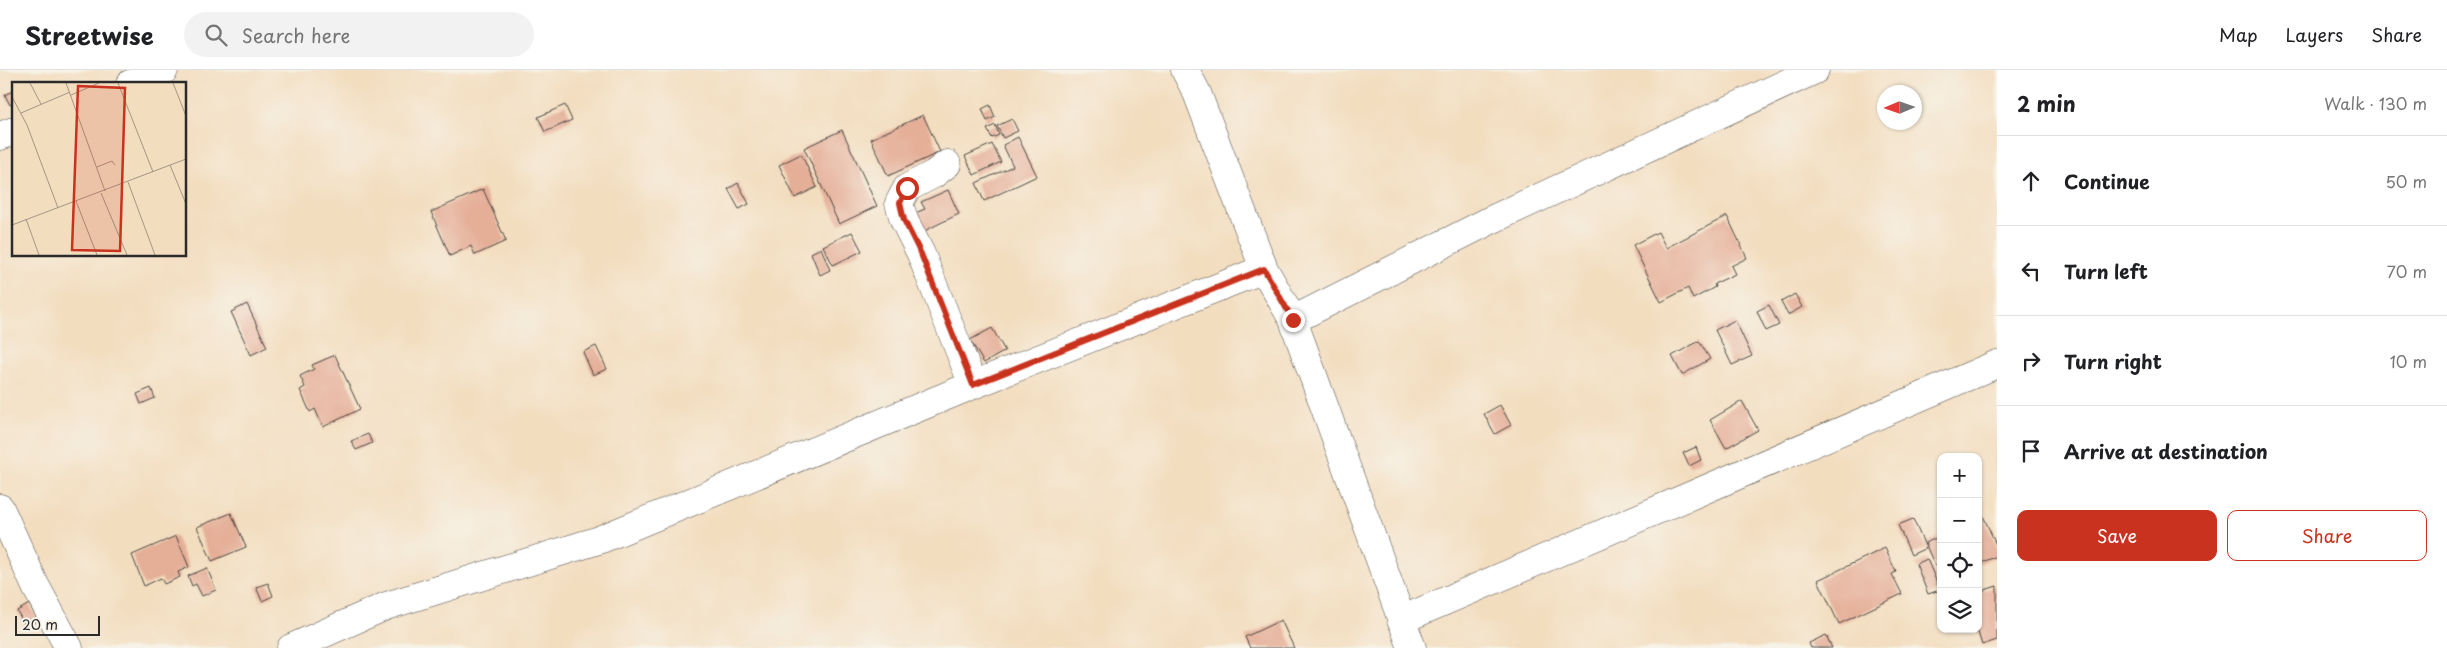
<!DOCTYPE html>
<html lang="en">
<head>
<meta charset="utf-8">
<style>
  body { margin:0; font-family:"Playpen Sans",sans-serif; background:#f2f2f2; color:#202124 }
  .controls { position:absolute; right:15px; bottom:15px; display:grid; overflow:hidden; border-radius:10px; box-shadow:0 1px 4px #0004 }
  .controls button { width:45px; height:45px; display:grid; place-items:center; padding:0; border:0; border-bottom:1px solid #e0e0e0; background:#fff; color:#202124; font:25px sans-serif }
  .compass { position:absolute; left:1877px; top:15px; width:45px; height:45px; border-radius:50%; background:#fff; box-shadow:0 1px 4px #0004; rotate:268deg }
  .scale { position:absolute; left:15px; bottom:12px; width:85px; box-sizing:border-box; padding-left:5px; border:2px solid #2b2b2b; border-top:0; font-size:14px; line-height:18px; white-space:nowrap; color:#2b2b2b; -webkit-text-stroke:4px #f7f3e8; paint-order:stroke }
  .stop { position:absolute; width:15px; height:15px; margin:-11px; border:4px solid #c8321e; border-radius:50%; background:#fff }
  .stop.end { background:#c8321e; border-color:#fff; box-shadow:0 1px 5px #0008 }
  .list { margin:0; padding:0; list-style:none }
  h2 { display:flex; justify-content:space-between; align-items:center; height:65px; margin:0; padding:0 20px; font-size:21px }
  h2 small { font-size:16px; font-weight:400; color:#757577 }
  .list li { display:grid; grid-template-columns:32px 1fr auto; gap:15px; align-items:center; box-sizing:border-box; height:90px; padding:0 20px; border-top:1px solid #e0e0e0 }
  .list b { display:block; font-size:19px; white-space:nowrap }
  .list em { font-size:16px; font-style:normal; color:#757577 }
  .actions { display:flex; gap:10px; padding:15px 20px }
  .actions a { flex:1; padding:11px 0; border:1px solid #c8321e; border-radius:10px; text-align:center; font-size:18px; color:#c8321e }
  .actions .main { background:#c8321e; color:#fff }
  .icon { flex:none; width:28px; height:28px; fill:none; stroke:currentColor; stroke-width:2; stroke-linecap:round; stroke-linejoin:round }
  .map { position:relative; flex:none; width:1997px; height:578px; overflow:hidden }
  header { display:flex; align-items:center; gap:30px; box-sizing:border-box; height:70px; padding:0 25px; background:#fff; border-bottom:1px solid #e0e0e0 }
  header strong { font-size:24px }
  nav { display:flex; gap:28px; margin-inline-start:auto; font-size:18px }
  .search { width:350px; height:45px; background:#f2f2f2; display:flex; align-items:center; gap:12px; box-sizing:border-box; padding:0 18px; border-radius:28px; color:#757577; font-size:19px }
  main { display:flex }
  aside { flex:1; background:#fff }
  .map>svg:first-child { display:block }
</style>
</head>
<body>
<header>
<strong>Streetwise</strong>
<div class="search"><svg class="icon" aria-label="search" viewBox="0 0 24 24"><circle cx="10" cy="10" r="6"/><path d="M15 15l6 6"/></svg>Search here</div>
<nav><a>Map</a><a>Layers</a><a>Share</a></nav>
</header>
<main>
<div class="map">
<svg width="1997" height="578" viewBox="0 0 1997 578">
  <rect width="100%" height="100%" fill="#f7f3e8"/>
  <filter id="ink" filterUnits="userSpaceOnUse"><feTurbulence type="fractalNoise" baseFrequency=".02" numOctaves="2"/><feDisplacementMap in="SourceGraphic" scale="10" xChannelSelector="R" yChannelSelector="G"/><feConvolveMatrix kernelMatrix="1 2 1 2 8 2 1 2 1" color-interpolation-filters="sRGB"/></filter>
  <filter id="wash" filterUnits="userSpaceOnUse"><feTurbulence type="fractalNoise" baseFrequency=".0096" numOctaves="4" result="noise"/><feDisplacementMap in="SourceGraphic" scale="20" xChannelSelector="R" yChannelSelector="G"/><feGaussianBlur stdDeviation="1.12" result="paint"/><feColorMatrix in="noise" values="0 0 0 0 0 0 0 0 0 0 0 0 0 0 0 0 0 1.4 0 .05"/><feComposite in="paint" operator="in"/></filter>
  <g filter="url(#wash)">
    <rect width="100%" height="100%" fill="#f3ddbf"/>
    <g id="blocks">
      <path fill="#e5ae97" d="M14 20V33L10 35 5 25Z
        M565 35 572 50 545 62 538 47Z
        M990 35 995 47 987 51 982 39Z
        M923 45 940 82 888 106 871 69Z
        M1012 49 1018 61 1003 68 997 56Z
        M995 55 999 65 992 68 987 59Z
        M842 60 877 136 839 154 804 78Z
        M1018 67 1037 106 984 131 976 113 1013 96 1003 75Z
        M992 74 1001 92 974 105 965 86Z
        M801 84 817 117 795 128 779 95Z
        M738 113 749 134 739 139 728 119Z
        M483 119 506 171 475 185 471 176 450 186 431 142Z
        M948 120 959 144 922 162 913 144 925 139 921 132Z
        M1727 146 1747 188 1731 196 1735 204 1714 214 1715 217 1693 229 1688 218 1661 232 1633 175 1658 162 1666 178Z
        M852 162 862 181 833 195 823 176Z
        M821 178 830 200 820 205 811 183Z
        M1795 224 1802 237 1788 245 1781 232Z
        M247 234 267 277 251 285 231 242Z
        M1769 235 1779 255 1766 261 1757 241Z
        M1735 250 1752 286 1732 295 1715 260Z
        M992 258 1005 281 984 293 970 270Z
        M1699 271 1710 289 1682 305 1672 286Z
        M596 276 607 299 593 305 583 282Z
        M335 285 360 339 323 357 315 339 310 342 300 320 305 317 300 306 314 299 312 295Z
        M151 318 155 328 141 334 137 324Z
        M1742 331 1758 360 1726 378 1710 350Z
        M1500 335 1511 355 1495 364 1484 344Z
        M368 364 372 373 356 380 351 371Z
        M1696 377 1701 390 1689 396 1683 383Z
        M1981 441 1997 477V486L1978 494V442Z
        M231 443 246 477 212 491 197 457Z
        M1913 449 1926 478 1911 485 1898 455Z
        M176 466 189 497 178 502 180 507 164 514 161 508 144 516 132 485Z
        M1941 466V494L1935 496 1925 473Z
        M1885 478 1896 502 1892 504 1902 524 1839 554 1818 510Z
        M1927 489 1940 520 1928 524 1916 494Z
        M207 498 216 520 202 526 196 514 192 516 188 506Z
        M268 513 273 526 262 531 256 517Z
        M1997 516V570L1982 575 1977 559 1978 522Z
        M29 534 38 550 26 557 17 541Z
        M1281 550 1294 578H1250L1245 567Z
        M1826 565 1832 578H1811L1809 573Z"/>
    </g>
  </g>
  <g filter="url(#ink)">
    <use href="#blocks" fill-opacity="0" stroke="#494641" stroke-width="1"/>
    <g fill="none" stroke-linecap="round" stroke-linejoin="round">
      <defs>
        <path id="minor" d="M1185 0 1197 23 1264 199 1293 250 1412 578
          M130 14 164 0
          M0 66 14 61
          M947 94 934 104 907 118 899 133 904 150 921 184 973 315
          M1293 250 1491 150 1815 0
          M0 438 36 517 69 578
          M1401 550 1997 294
          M291 578 386 536 599 470 973 315 1264 199"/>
      </defs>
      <use href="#minor" stroke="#494641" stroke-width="29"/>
      <use href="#minor" stroke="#fff" stroke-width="28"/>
    </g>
  </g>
  <g fill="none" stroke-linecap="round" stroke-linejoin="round" filter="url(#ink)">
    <path stroke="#c8321e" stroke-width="6" d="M907 118 900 133 904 150 921 184 973 315 1264 199 1293 250"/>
  </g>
  <g transform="translate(12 12)">
    <rect width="174" height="174" fill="#f3ddbf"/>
    <path fill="none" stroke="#a39684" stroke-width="1" d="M18 1 29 22M54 1 93 109M106 1 141 90M161 1 174 34M59 13 87 1M0 15 15 43 46 126M9 31 58 10M158 83 174 122M85 85 100 79 103 83M116 100 143 173M89 111 115 173M64 119 85 173M14 137 27 173M0 143 174 77"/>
    <path fill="#c8321e" fill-opacity="0.15" stroke="#c8321e" stroke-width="2.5" d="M66 4 113 6 108 169 60 168Z"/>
    <rect width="174" height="174" fill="none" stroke="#2b2b2b" stroke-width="2.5"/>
  </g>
</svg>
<div class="controls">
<button>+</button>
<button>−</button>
<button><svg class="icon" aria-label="locate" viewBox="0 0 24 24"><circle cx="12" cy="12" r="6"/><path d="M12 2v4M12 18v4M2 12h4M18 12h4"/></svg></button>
<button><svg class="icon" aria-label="layers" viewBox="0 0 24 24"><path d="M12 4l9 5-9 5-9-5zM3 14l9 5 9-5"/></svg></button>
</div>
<svg class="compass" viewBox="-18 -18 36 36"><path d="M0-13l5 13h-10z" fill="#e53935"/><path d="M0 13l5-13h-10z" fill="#757577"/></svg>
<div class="scale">20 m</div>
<div class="stop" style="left:907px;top:118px"></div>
<div class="stop end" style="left:1293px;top:250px"></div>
</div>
<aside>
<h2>2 min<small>Walk · 130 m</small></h2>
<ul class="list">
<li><svg class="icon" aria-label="ahead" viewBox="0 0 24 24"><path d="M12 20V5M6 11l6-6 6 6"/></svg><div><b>Continue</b></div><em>50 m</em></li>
<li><svg class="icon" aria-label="left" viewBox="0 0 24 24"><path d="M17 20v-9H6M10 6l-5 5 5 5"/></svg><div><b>Turn left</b></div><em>70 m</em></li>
<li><svg class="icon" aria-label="right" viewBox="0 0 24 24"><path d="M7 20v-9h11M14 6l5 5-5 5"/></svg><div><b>Turn right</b></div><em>10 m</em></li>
<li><svg class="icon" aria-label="arrive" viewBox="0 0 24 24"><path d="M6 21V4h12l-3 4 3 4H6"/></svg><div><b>Arrive at destination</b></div></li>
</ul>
<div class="actions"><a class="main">Save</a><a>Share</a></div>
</aside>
</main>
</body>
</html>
